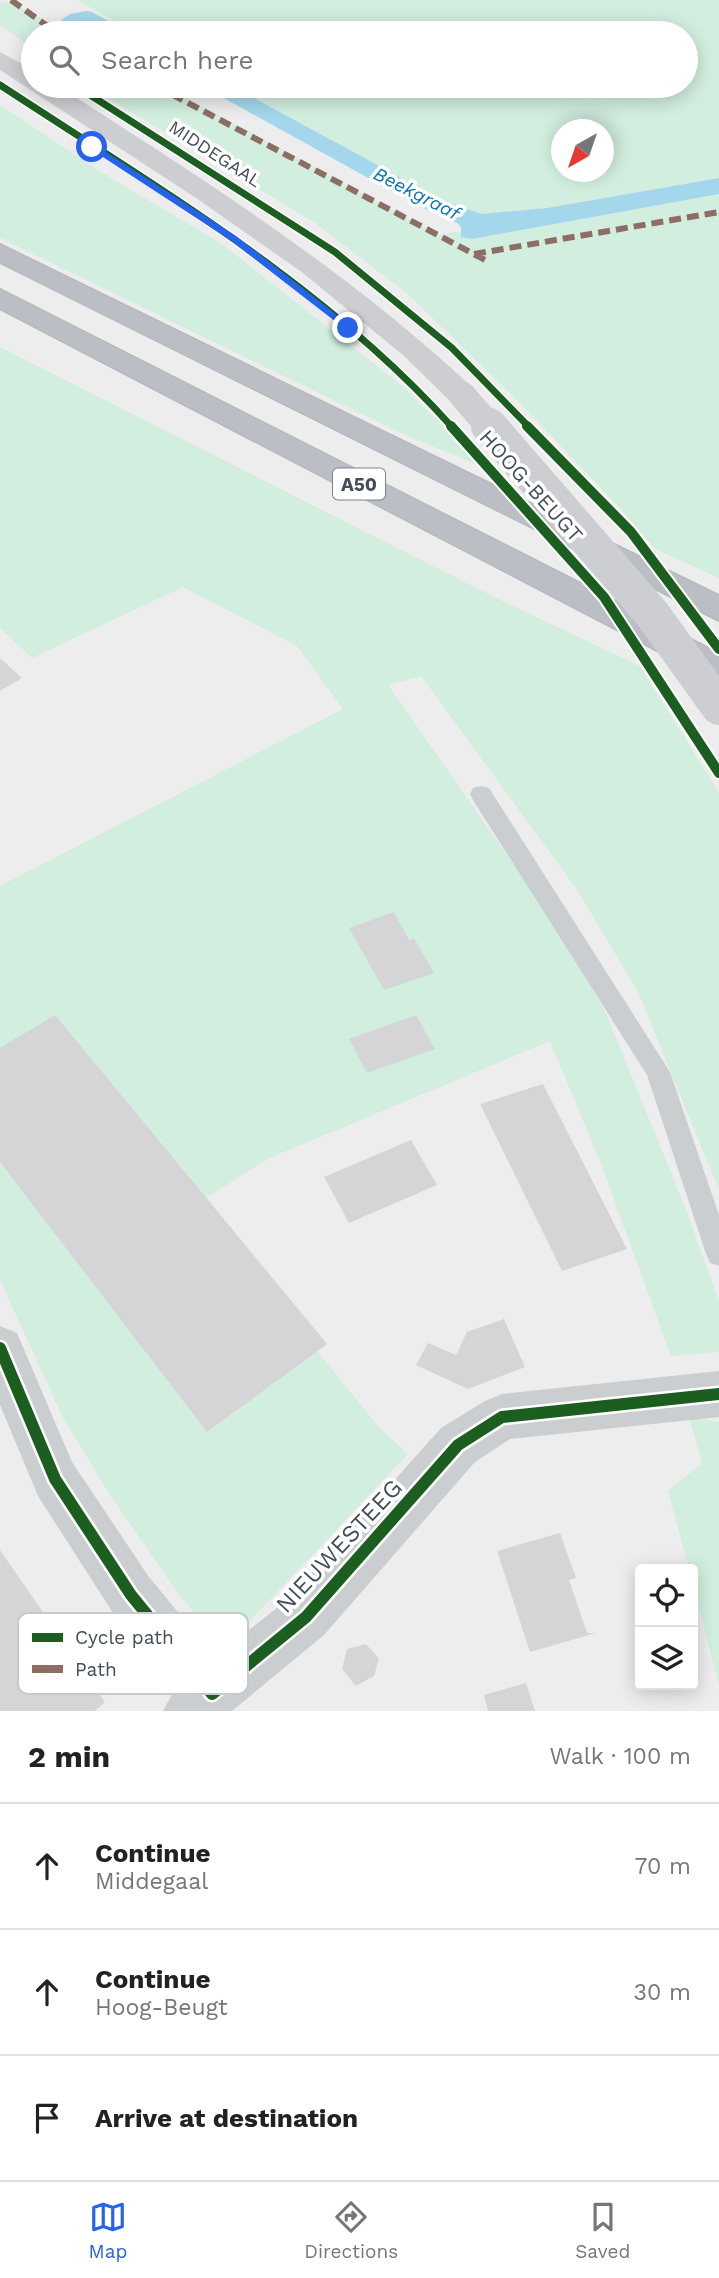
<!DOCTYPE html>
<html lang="en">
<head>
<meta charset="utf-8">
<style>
  body { margin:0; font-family:"Work Sans",sans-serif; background:#f2f2f2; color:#222 }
  .controls { position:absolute; right:21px; bottom:21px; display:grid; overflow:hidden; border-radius:7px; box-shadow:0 4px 18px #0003 }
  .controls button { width:63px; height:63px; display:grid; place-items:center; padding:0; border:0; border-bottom:2px solid #e0e0e0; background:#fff; color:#222; font:35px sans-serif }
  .compass { position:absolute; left:551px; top:119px; width:63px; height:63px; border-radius:50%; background:#fff; box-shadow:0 4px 18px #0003; rotate:220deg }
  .stop { position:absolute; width:21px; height:21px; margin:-16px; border:5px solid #2563eb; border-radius:50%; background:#fff }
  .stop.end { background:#2563eb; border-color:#fff; box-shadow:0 2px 7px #0008 }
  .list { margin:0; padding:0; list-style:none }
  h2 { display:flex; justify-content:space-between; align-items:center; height:91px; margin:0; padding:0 28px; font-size:30px }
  h2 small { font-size:23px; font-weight:400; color:#767676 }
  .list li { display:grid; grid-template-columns:46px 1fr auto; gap:21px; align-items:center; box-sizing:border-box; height:126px; padding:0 28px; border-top:2px solid #e0e0e0 }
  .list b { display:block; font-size:26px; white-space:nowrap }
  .list p { margin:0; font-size:23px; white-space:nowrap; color:#767676 }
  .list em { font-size:23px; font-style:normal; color:#767676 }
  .icon { flex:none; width:38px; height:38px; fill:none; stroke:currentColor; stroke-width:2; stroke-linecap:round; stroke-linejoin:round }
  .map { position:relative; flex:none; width:719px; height:1711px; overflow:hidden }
  .search { position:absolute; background:#fff; box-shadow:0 4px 18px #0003; left:21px; right:21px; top:21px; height:77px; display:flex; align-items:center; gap:18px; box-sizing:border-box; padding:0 24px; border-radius:38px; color:#767676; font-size:26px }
  .sheet { height:469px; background:#fff }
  nav { display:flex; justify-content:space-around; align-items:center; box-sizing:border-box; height:98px; border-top:2px solid #e0e0e0; background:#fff; font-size:19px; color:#767676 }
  nav a { display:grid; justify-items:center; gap:4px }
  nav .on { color:#2563eb }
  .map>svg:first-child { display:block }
</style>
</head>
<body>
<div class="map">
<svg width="719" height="1711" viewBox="0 0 719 1711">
  <rect width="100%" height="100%" fill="#eeeded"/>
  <path fill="#d1eede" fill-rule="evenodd" d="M77 0H719V178L547 208 481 214 440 199 232 86H686V33H136ZM562 130H604V172H562Z
    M0 2 12 3 68 33H33V49L0 25Z
    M88 86H165L439 235 460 231 472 239 719 194V578L655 549 620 508 520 403 409 295 315 223Z
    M0 105 96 169 222 244 400 384 486 468 409 437 0 238Z
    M0 347 498 599 640 666 719 793V1190L639 994 576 888 421 676 388 685 553 921 606 1013 687 1212 719 1301V1352L671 1356 601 1164 550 1041 267 1159 197 1204 379 1427 408 1454 240 1631 219 1644 172 1585 107 1490 63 1418 0 1280V886L343 709 297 646 183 587 32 658 0 628Z
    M689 1417 719 1422V1685L693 1584V1569H689L668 1491 702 1463Z"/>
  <path fill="#a5d7ec" d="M86 11 92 12 130 33C113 33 72 29 61 20L70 14Z
    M202 86H232L440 199 481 214 547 208 719 178V194L472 239 461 237V227L457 223 417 205Z"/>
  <path fill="#d5d5d7" d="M0 658 22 678 0 691Z
    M394 912 409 940 414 938 434 973 384 990 349 928Z
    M55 1015 327 1344 207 1432 0 1162V1048Z
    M416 1015 435 1049 367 1073 349 1039Z
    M543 1084 627 1249 562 1271 480 1104Z
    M411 1140 437 1185 349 1223 324 1177Z
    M504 1319 525 1367 468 1389 416 1365 428 1343 456 1355 467 1332Z
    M560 1533 576 1578 569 1580 587 1633H596L530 1652 497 1551Z
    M0 1550 105 1702 95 1711H0Z
    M366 1644 379 1659 374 1676 356 1686 342 1669 347 1649Z
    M526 1683 535 1711H488L484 1695Z"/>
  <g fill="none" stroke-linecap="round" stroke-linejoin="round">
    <defs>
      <path id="highway" d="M0 244 719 595V621L0 263Z
        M0 289 719 653V680L707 677 0 309Z"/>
    </defs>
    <use href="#highway" stroke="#b2b5bc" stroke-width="2"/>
    <path fill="#cbced1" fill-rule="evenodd" d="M481 786 489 788 670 1072 719 1215V1266L710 1263 706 1254 647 1075 473 800 470 794 473 788Z"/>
    <path fill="#cbced1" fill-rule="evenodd" d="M0 1326 17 1333 72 1462 149 1577 215 1657 288 1599 441 1428 485 1401 502 1394 719 1371V1417L510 1439 475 1462 324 1635 232 1711H163L175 1689 113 1613 38 1496 0 1405Z"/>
    <path fill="#ccced1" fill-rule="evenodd" d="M0 52 33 70V86H58C203 179 347 270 473 388L477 395 473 402 462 404 451 402 404 356 303 273 196 198 0 70Z"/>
    <use href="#highway" fill="#bbbfc5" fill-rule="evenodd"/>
    <path stroke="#ccced1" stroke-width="27" d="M462 395 490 427"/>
    <path stroke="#ccced1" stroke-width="36" d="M489 426 653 615 719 707"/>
    <path stroke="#8d6e63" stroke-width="6" stroke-dasharray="12 6" stroke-linecap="butt" d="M11 0 57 33
      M156 86 487 261
      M474 254 719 212"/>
    <defs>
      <path id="cycleway-far2" d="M0 85C157 188 326 286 452 427
        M76 86 335 252 452 348 529 427"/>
      <path id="cycleway-far1" d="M451 426 604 597 719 773
        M527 426 631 532 719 649"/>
      <path id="cycleway" d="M0 1348 55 1479 131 1595 212 1694 306 1617 458 1445 502 1417 719 1394"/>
    </defs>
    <use href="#cycleway-far2" stroke="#fff" stroke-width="10"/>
    <use href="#cycleway-far1" stroke="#fff" stroke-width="14"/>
    <use href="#cycleway" stroke="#fff" stroke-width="17"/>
    <use href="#cycleway-far2" stroke="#1b5e20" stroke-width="7"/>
    <use href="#cycleway-far1" stroke="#1b5e20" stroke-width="10"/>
    <use href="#cycleway" stroke="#1b5e20" stroke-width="12"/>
  </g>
  <path fill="#2563eb" d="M89 145H95L236 236 351 326V329H345L230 240 89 148Z"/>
  <g text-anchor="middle" stroke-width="7" stroke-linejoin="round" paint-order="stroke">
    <g font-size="18" fill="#444e59" stroke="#fff">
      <text transform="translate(215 154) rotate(33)" y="6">MIDDEGAAL</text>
    </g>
    <g font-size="19" font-style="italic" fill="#0c77a4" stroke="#fff">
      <text transform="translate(417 193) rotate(27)" y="7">Beekgraaf</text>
    </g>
    <rect fill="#fff" stroke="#7c838b" stroke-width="2" x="333" y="468.5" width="52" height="31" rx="5"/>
    <g font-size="19" font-weight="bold" fill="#444e59">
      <text x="359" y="491">A50</text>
    </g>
    <g font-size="21" fill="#444e59" stroke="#fff">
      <text transform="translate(531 486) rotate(48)" y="7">HOOG-BEUGT</text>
    </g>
    <g font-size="24" fill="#444e59" stroke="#fff">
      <text transform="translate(339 1546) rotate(-47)" y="8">NIEUWESTEEG</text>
    </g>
  </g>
  <rect x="18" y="1613" width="230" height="81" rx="10" fill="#fff" stroke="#c7cacd" stroke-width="2"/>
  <rect x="32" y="1633" width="31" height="9" fill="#1b5e20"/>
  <rect x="32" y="1665" width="31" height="8" fill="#8d6e63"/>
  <g font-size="19" fill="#444e59">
    <text x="75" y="1644">Cycle path</text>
    <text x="75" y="1676">Path</text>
  </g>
</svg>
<div class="controls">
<button><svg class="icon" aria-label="locate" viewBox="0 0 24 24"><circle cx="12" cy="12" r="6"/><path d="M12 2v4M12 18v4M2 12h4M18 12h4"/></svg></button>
<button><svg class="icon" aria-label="layers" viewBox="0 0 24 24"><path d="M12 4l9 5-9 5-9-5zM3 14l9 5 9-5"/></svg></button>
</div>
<svg class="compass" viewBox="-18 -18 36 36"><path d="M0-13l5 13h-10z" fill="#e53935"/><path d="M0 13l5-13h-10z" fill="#767676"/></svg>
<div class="stop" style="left:92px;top:147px"></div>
<div class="stop end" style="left:348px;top:328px"></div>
<div class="search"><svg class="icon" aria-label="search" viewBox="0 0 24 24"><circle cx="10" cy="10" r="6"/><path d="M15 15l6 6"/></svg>Search here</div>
</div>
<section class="sheet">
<h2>2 min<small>Walk · 100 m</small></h2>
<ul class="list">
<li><svg class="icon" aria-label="ahead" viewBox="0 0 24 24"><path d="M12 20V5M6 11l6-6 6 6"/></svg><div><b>Continue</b><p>Middegaal</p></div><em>70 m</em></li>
<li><svg class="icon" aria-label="ahead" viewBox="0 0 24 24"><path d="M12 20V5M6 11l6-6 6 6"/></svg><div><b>Continue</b><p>Hoog-Beugt</p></div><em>30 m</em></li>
<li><svg class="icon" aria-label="arrive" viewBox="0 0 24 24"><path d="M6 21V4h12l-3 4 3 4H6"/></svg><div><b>Arrive at destination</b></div></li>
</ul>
</section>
<nav>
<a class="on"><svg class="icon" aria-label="map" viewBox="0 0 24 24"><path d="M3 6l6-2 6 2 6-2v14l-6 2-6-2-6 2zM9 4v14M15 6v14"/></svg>Map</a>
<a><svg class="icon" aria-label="directions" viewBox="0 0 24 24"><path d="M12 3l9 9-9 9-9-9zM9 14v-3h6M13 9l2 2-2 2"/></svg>Directions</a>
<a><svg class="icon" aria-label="saved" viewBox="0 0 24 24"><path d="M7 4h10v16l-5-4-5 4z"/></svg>Saved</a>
</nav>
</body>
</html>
